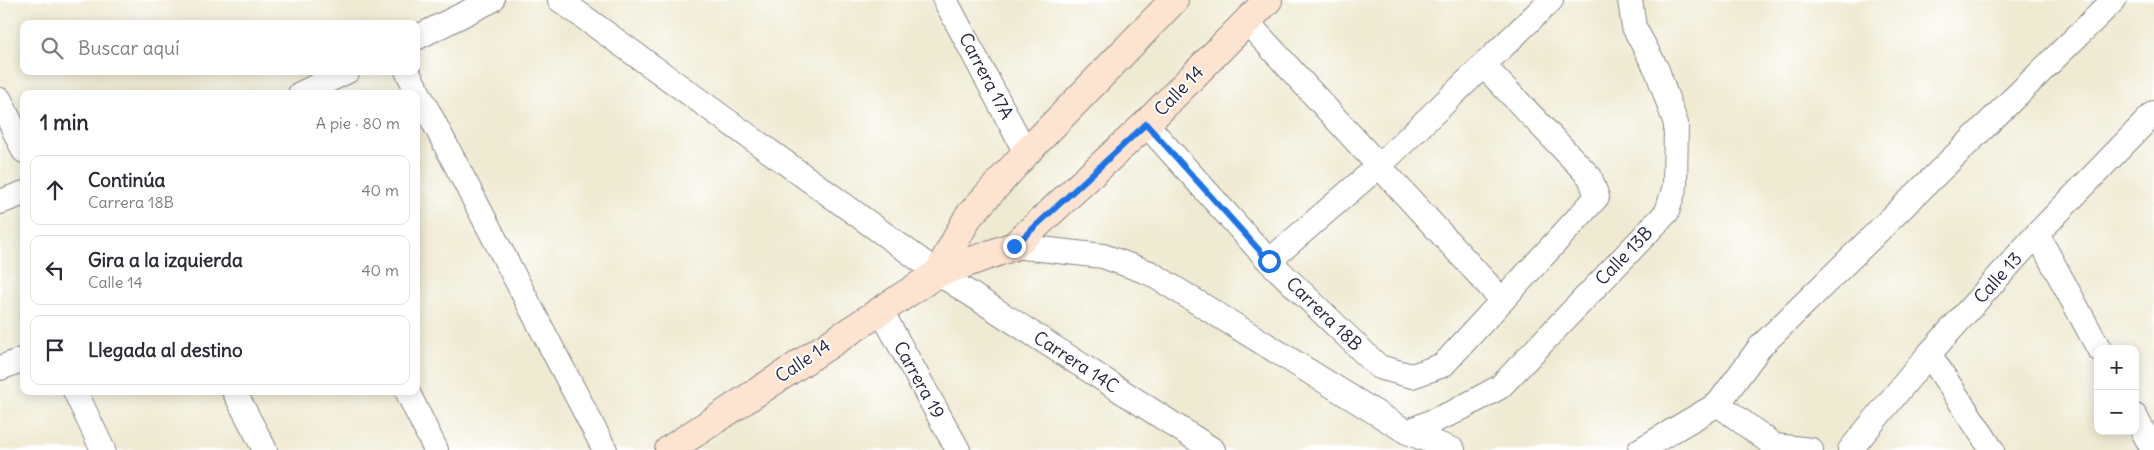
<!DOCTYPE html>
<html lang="es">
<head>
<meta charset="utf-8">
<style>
  body { margin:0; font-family:Delius,sans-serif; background:#f2f2f3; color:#2b2b33 }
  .controls { position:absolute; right:15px; bottom:15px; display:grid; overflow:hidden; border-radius:10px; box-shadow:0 2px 12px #0003 }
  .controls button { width:45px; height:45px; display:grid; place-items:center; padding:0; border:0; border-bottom:1px solid #e1e1e2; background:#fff; color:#2b2b33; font:25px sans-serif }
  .stop { position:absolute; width:15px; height:15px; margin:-11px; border:4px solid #1a73e8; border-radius:50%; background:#fff }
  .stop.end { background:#1a73e8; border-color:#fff; box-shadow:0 1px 5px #0008 }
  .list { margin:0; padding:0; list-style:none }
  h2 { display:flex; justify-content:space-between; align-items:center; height:65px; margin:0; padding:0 20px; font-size:21px }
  h2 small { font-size:16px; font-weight:400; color:#7c7c81 }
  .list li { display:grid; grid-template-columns:32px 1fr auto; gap:15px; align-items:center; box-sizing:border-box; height:70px; margin:0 10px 10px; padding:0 10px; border:1px solid #e1e1e2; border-radius:10px }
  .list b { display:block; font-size:19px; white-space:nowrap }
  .list p { margin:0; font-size:16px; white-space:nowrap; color:#7c7c81 }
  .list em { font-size:16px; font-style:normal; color:#7c7c81 }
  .icon { flex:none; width:28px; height:28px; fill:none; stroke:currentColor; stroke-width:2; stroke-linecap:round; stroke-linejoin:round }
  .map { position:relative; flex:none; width:2154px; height:450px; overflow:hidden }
  .search { position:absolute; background:#fff; box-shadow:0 2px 12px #0003; left:20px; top:20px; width:400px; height:55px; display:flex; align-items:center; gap:12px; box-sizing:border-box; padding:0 18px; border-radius:10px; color:#7c7c81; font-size:19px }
  .panel { position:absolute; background:#fff; box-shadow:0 2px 12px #0003; left:20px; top:90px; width:400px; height:305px; border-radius:10px }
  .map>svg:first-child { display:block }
</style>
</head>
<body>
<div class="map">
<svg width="2154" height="450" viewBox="0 0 2154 450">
  <rect width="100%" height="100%" fill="#fff"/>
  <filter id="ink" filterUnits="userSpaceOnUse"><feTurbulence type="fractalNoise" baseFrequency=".02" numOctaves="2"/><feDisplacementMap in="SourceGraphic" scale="10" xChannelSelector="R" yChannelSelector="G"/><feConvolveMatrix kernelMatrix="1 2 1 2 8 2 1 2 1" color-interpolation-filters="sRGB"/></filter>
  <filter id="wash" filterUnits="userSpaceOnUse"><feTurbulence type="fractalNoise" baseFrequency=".0096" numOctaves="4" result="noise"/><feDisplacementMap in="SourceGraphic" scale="20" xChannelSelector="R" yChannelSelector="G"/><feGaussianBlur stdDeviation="1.12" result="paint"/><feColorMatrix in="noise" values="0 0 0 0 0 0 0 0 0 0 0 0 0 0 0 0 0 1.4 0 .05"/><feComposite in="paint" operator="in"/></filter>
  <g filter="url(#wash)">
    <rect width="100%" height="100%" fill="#efead2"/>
  </g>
  <g filter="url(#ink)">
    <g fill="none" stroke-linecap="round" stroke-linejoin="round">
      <defs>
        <path id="street" d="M560 0 938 273 1213 450
          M945 0 1026 153
          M1247 22 1502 300
          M416 38 492 0
          M407 71 605 450
          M300 94 348 71
          M0 100 24 151
          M1146 124 1269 261 1379 367 1412 376 1443 365 1597 197 1590 177 1483 65
          M0 202 24 193
          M2037 234 2099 349
          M1014 246 1103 256 1150 273 1407 432 1453 450
          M1269 261 1380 165 1551 0
          M880 309 958 450
          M1929 354 1992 450
          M0 368 24 359
          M75 391 103 450
          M234 391 265 450
          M407 391 436 450
          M1718 404 1775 446 1811 450
          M2135 416 2153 450
          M1407 432 1454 412 1500 387 1667 212 1675 186 1676 124 1657 70 1634 27 1630 0
          M1640 450 1718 404 1760 347 2114 0
          M1850 450 1929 354 2037 234 2154 113"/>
        <path id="secondary" d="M938 273 968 217 1026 153 1174 0
          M669 450 938 273 1014 246 1146 124 1268 0"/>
      </defs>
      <use href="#street" stroke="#888686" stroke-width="26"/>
      <use href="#secondary" stroke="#888686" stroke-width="30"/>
      <use href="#street" stroke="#fff" stroke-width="24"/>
      <use href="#secondary" stroke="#fde4d0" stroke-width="28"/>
    </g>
  </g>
  <g fill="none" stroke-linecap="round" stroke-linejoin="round" filter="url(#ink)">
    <path stroke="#1a73e8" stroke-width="6" d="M1014 246 1146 124 1269 261"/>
  </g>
  <g text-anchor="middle" stroke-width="4" stroke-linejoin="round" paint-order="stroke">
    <g font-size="18" fill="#22223b" stroke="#fff">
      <text transform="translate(986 76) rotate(62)" y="6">Carrera 17A</text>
      <text transform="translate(1179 91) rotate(-46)" y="6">Calle 14</text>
      <text transform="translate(1624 256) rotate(-46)" y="6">Calle 13B</text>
      <text transform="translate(1998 278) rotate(-48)" y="6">Calle 13</text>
      <text transform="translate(1324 314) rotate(44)" y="6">Carrera 18B</text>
      <text transform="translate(803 361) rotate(-34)" y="6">Calle 14</text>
      <text transform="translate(1076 362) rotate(33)" y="6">Carrera 14C</text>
      <text transform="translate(919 380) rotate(61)" y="6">Carrera 19</text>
    </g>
  </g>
</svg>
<div class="controls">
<button>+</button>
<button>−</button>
</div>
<div class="stop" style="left:1269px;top:261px"></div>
<div class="stop end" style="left:1014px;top:246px"></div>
<div class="search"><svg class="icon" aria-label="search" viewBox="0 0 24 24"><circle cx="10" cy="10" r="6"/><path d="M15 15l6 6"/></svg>Buscar aquí</div>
<section class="panel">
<h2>1 min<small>A pie · 80 m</small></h2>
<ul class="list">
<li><svg class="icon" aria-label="ahead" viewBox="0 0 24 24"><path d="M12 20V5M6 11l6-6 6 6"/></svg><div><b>Continúa</b><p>Carrera 18B</p></div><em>40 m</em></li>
<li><svg class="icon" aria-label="left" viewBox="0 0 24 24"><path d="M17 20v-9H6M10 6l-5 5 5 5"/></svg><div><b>Gira a la izquierda</b><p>Calle 14</p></div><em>40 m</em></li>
<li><svg class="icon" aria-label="arrive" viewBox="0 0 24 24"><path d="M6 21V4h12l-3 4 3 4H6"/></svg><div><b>Llegada al destino</b></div></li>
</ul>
</section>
</div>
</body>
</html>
